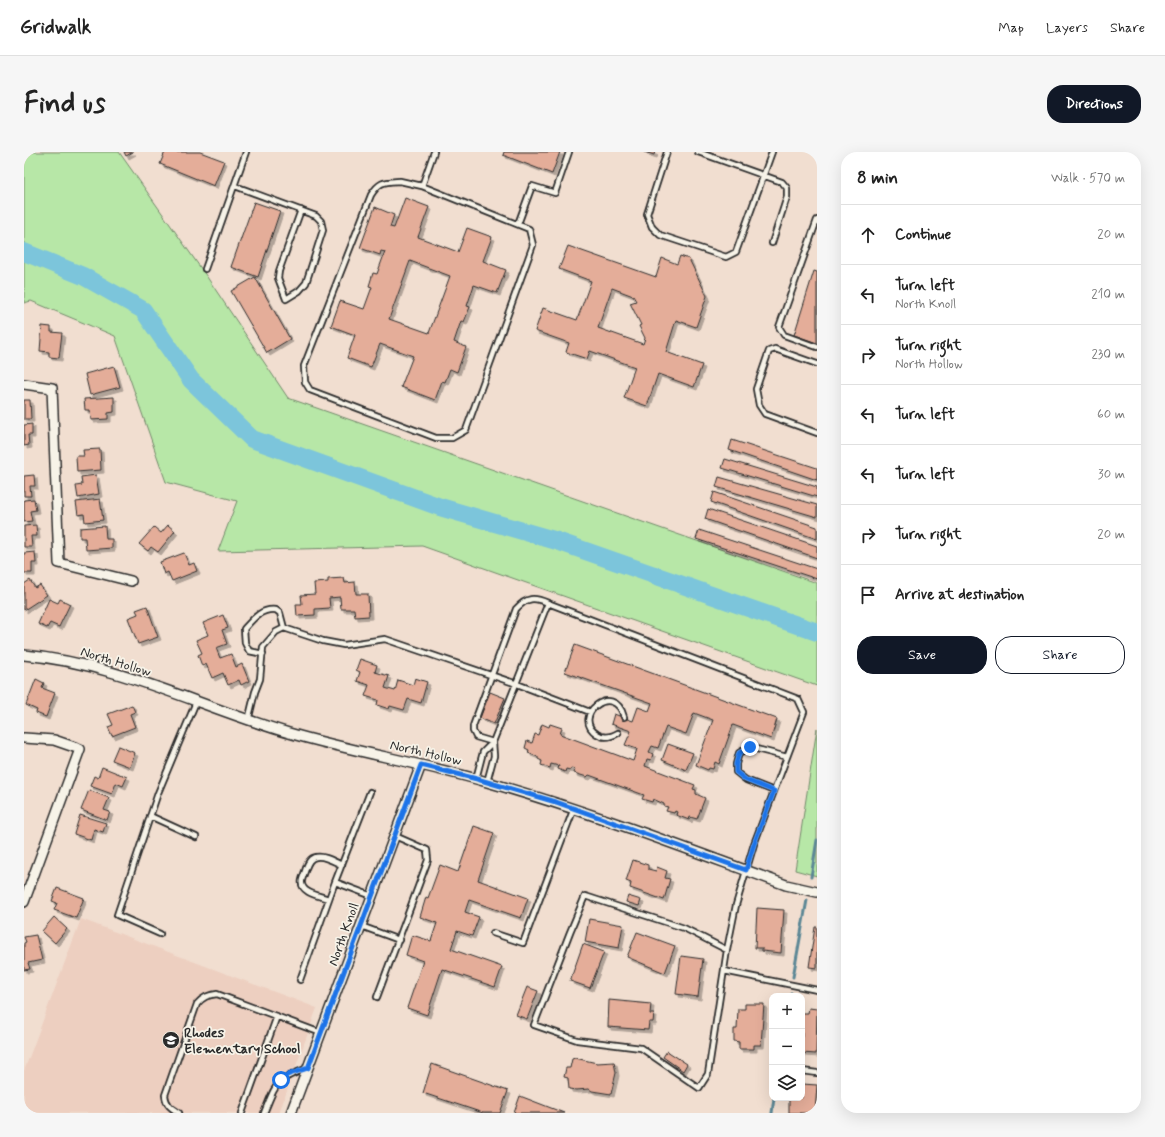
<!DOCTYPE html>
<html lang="en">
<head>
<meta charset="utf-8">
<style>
  body { margin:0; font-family:Mynerve,sans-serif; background:#f6f6f6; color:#222 }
  .controls { position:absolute; right:12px; bottom:12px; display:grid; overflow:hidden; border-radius:8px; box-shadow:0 4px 16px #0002 }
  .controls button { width:36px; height:36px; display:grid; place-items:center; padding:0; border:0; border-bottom:1px solid #e0e0e0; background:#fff; color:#222; font:20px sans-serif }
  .stop { position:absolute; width:12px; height:12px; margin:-9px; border:3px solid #1a73e8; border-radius:50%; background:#fff }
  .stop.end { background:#1a73e8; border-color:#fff; box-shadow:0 1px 4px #0008 }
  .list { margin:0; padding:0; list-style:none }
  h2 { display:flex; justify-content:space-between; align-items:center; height:52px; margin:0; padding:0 16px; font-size:17px }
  h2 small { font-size:13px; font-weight:400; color:#767676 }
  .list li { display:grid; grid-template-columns:26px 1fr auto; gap:12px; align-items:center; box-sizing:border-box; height:60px; padding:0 16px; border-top:1px solid #e0e0e0 }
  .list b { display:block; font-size:15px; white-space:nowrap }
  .list p { margin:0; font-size:13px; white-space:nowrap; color:#767676 }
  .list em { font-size:13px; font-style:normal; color:#767676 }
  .actions { display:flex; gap:8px; padding:12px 16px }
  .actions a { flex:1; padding:9px 0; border:1px solid #111827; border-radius:16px; text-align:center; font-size:14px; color:#111827 }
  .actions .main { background:#111827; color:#fff }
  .icon { flex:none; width:22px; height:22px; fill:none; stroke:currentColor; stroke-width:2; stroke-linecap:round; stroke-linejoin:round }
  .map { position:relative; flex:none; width:793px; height:961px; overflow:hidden; border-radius:16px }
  header { display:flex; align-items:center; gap:24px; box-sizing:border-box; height:56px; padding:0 20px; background:#fff; border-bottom:1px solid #e0e0e0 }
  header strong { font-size:19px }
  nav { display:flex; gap:22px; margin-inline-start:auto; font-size:14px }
  .intro { display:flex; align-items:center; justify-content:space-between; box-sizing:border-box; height:96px; padding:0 24px }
  h1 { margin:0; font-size:28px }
  .button { padding:10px 18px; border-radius:16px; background:#111827; color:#fff; font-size:14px; font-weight:700 }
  main { display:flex; gap:24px; padding:0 24px }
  aside { flex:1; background:#fff; border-radius:16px; box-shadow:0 4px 16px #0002 }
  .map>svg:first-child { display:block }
</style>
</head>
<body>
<header>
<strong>Gridwalk</strong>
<nav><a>Map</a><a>Layers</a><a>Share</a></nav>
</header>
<div class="intro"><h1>Find us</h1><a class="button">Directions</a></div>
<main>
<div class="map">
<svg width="793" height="961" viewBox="0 0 793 961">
  <defs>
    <filter id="shadow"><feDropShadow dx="3" dy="3" stdDeviation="0" flood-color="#0004"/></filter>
  </defs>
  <rect width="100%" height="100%" fill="#f1ded0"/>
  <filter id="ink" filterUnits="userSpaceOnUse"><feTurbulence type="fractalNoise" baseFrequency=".025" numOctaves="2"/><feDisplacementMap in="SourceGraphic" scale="8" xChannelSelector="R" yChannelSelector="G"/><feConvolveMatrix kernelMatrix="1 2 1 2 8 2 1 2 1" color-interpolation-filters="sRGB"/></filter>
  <g filter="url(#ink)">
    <path fill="#edcfc0" d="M57 767 293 856 255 961H0V919Z"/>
    <path fill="#b7e7a7" stroke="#718969" d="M0 0H95L183 125 264 246 793 431V534L398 394 194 399 213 349 142 330 91 184 7 149 0 151Z
      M793 576V724L771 718Z"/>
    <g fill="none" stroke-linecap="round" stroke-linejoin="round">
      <path stroke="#5b8795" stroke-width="3" d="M787 725 793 688
        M769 825 783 748
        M766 844 767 841
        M748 961 750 946"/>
      <path stroke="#7bc5db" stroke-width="18" d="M0 100 59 124 119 158 167 228 228 287 416 355 533 389 793 480"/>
    </g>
    <path fill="#e4ad99" stroke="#2b2b2b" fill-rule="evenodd" filter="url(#shadow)" d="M100 0H109L102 4Z
      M141 0H176L200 9 190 34 136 12Z
      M480 0H536L528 22 479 3Z
      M620 0H631L630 3Z
      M381 46 405 55 394 85 434 100 443 76 468 85 459 109 482 118 473 141 450 133 443 154 446 155 440 170 437 169 430 190 442 195 433 220 426 217 421 230 418 229 411 248 377 235 389 204 356 192 347 215 323 206 331 183 307 174 316 149 340 157 348 135 345 134 349 121 353 122 361 100 357 99 356 103 336 96 351 55 370 63 366 75 370 76ZM386 109 426 124 405 181 365 167Z
      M230 50 256 59 234 125 207 115Z
      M544 94 632 125 638 106 653 112 656 104 665 107 683 144 672 175 652 168 642 200 678 213 670 235 634 222 623 254 600 246 611 215 566 199 563 207 542 200 545 191 511 179 519 156 553 168 567 129 535 117ZM588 136 609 144 612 149 606 151 617 173 615 174 621 186 619 192 574 176Z
      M790 119 793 120V191L770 183Z
      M231 125 266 187 243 201 207 139Z
      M18 174 27 175V180L38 181 35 206 25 205V200L16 199Z
      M90 214 96 235 66 243 61 222Z
      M90 245V260L84 261V267L67 268 66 258H61L60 247Z
      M0 248H6L7 267H0Z
      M8 272V283H4L5 293 0 294V273Z
      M708 288 793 316V328L705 298Z
      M76 297 77 318 53 320 52 304H60L59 298Z
      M701 307 793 335V345L698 316Z
      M10 323 11 334H6L7 344H0V324Z
      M72 323 75 342 54 346 52 334 58 333 57 325Z
      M695 325 793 353V365L692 335Z
      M690 340 793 375V387L687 350Z
      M10 347 12 358 6 359 8 369 0 370V348Z
      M76 347 79 368 61 370 60 362 54 363 52 350Z
      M684 357 793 394V406L681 367Z
      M12 373 13 384H7L8 395H0V374Z
      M144 373 151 379 134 400 127 395 124 399 115 392 130 375 137 381Z
      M81 374 82 387H88V396L62 398 61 386H56V376Z
      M675 378 793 417V427L672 387Z
      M11 400 12 411H8V421H0V401Z
      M160 401 165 413 170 411 173 419 148 429 144 420 140 422 136 410Z
      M320 426 321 431 331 430 332 442H344L345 464 331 465 330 457H317L316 445 305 446 306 456 291 457V463L273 464 272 452H278L277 443 291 442 290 431 304 430V427Z
      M6 428 11 436 16 433 23 443 0 458V432Z
      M25 447 34 451 36 447 46 452 35 475 26 471 23 476 14 472Z
      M123 454 134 485 114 492 104 466 114 462 112 458Z
      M199 463 204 476 198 478 203 492 192 496 196 506 207 502 212 515 218 512 225 529 217 533 215 528 204 533 199 521 188 526 182 512 178 514 174 503 178 501 172 488 184 483 179 471Z
      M551 493 753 567 747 587 709 573 695 612 691 610 689 617 685 616 684 618 672 613 689 568 670 561 662 582 642 575 634 596 628 594 625 600 629 602 627 608 623 607 621 614 671 633 669 637 672 638V642L681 646 673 667 666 665 665 668 652 663 653 660 651 659 650 661 642 659 644 655 640 654V652L629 647 628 650 618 647 620 643 565 623 563 625 550 621 551 617 547 616 546 618 542 617 541 620 534 617 535 614 527 612 526 616 517 613 518 609 514 607V605L504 601 505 598 501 596 503 589 508 591 511 582 514 583 518 572 525 575 526 572 538 576 536 582 609 609 613 597 601 593 607 579 587 572 590 562 609 569 614 555 625 559 628 551 541 520Z
      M336 507 353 513 351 520 365 524 361 536 371 539 374 528 389 533 391 526 403 530 397 551 384 547 380 558 366 554 365 557 353 553 354 548 341 544 345 533 333 529 336 520 332 518Z
      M12 527 20 531 18 536 31 541 22 565 12 561 13 558 2 553Z
      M466 540 481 546 470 572 456 566Z
      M108 553 111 560 106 562 111 575 88 584 84 575 89 573 84 562Z
      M644 592 669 601 662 618 638 608Z
      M94 594 111 601 106 615 88 608Z
      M78 615 103 625 99 634 92 631 88 642 66 634 70 624 74 626Z
      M65 638 85 646 80 658 86 660 83 668 57 658Z
      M56 663 82 671 79 680 70 677 67 688 50 682Z
      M450 674 470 681 454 728 504 746 497 766 445 748 441 760 455 765 448 784 433 779 427 797 478 815 471 835 418 817 403 863 383 856 399 809 382 803 388 783 407 789 413 771 396 765 402 745 404 746 416 713 434 720Z
      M609 708 624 713V717L632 719 633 715 643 719 641 726 646 727 640 748 606 736 607 731 602 729Z
      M33 736 60 746 52 766 30 758 33 751 28 749Z
      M604 744 617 748 615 754 602 750Z
      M733 756 760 758 757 801 738 799V796H731Z
      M30 765 43 777 31 791 18 779Z
      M565 767 599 773 595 796 561 790Z
      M791 775H793V816L785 815Z
      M613 780 651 794 641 821 603 805Z
      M12 783 18 808 4 811 6 817 0 818V791L2 790 0 785Z
      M559 792 580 800 566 836 546 829Z
      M657 804 679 807 674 845 652 842Z
      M503 835 514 839 503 867 492 863Z
      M585 848 627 852 626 862H630L629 870H625L624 878 584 875Z
      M721 852H740L737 893H730V897H715V890L710 889V877H713L714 857H721Z
      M785 856 793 857 792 902 778 901V861H784Z
      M643 899 663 912 659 919 639 905Z
      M551 906 573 911 590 910 592 921 587 942 568 939 565 937 552 938 545 937 544 926 540 925 542 916H546L548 907Z
      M408 912 484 939 476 961H459L399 941Z
      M778 932 793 933 791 961H765V946H778Z
      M496 944 540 961H490Z"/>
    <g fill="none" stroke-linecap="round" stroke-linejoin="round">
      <defs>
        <path id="lane" d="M643 0 623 62 628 75 636 83 702 105 712 100 748 0
          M674 0 758 30 763 36V45L748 91
          M376 29 398 34 505 77 509 93 442 278 428 286H412L286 238 281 230 280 214 347 43C356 29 360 30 376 29Z
          M211 34 292 64 297 69 299 78 282 131 275 139 262 147 254 126 255 119 277 58
          M398 34 410 0
          M793 68 755 175 760 183 793 195
          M494 72 508 34 531 41 545 0
          M181 117 222 0
          M793 212 751 197 745 199 732 237 735 253 741 262 793 281
          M239 502 225 499 221 491 220 477C229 467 237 456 252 458L256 461 260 476
          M224 569 231 540 236 527 239 495 252 480 260 476 299 489 320 493 361 487 493 532 566 560
          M594 581C587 585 580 587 573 582 546 565 590 528 600 565
          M469 590 452 585 449 579V574L492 457C503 445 510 445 524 451
          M452 627 459 600 469 590
          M463 630 470 604 469 590 524 451 774 547 780 560 730 692 712 753 703 798 660 776 561 744 546 780 510 873 553 888 617 896 675 936 684 922 703 798
          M750 639 722 628 712 620V612L715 601 725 595 763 605
          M346 640 311 730 348 744
          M126 664 172 685
          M305 747C296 744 275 741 278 728 279 724 281 720 282 716 284 711 286 706 292 705 300 703 311 710 318 713
          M337 774 375 788
          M469 781 499 791 550 656
          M136 782 93 763 134 641 172 550
          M700 819 793 838
          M276 828 311 730
          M353 845 404 708 403 698 371 684
          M778 919 793 921
          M155 961C147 956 142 953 141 943L173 852C179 845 184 843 193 842L297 881
          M218 961 253 864
          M240 961C253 930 251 928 284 916"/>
        <path id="street" d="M0 232 28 236 35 411 107 429
          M0 503C93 511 176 555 265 581 330 600 398 611 463 630 565 659 663 697 762 733L793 740
          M0 586 30 588 56 597 0 750
          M267 961 397 613"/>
      </defs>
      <use href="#lane" stroke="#2b2b2b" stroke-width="8"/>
      <use href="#street" stroke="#2b2b2b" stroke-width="12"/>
      <use href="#lane" stroke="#f7f3e8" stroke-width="4.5"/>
      <use href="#street" stroke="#f7f3e8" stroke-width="9"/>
    </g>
  </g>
  <g fill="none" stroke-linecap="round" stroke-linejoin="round" filter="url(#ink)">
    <path stroke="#1a73e8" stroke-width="5" d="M257 928 263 923 284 916 397 613 453 627 532 650 722 718 730 692 750 639 722 628 712 620V612L715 601 726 595"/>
  </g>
  <defs>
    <symbol id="school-disc" viewBox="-11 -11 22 22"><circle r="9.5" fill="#2b2b2b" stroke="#f7f3e8"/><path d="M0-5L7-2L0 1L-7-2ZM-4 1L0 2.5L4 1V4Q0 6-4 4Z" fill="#fff"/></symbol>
  </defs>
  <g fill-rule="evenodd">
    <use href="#school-disc" x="137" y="878" width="20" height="20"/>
  </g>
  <g text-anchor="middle" stroke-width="3.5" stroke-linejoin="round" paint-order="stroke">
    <g font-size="14" fill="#2b2b2b" stroke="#f7f3e8">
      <text transform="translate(92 509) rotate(17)" y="5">North Hollow</text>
      <text transform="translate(402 600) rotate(13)" y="5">North Hollow</text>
      <text transform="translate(319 782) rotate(-70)" y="5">North Knoll</text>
    </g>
    <g font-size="14" font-weight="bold" fill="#2b2b2b" stroke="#f7f3e8" text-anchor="start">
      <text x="160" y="885">Rhodes<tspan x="160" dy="16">Elementary School</tspan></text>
    </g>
  </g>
</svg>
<div class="controls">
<button>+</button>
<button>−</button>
<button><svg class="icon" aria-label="layers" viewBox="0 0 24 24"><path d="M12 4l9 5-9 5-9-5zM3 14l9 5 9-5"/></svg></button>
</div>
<div class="stop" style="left:257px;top:928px"></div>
<div class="stop end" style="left:726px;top:595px"></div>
</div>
<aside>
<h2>8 min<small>Walk · 570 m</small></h2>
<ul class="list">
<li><svg class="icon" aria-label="ahead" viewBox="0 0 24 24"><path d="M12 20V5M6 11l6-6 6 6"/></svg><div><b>Continue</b></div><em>20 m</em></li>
<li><svg class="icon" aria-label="left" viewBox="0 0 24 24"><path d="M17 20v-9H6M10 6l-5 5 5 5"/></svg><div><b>Turn left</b><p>North Knoll</p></div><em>210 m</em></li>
<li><svg class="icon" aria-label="right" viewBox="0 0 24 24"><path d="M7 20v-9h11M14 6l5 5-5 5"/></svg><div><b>Turn right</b><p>North Hollow</p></div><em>230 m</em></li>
<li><svg class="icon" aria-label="left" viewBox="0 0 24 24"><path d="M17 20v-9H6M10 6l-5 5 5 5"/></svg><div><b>Turn left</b></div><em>60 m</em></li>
<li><svg class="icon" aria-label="left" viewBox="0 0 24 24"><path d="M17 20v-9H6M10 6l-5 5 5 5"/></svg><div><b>Turn left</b></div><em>30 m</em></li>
<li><svg class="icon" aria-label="right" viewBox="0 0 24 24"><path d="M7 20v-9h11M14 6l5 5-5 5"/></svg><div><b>Turn right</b></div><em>20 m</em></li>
<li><svg class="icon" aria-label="arrive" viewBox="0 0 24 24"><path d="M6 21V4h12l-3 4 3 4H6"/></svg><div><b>Arrive at destination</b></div></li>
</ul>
<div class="actions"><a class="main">Save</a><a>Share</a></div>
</aside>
</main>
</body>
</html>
